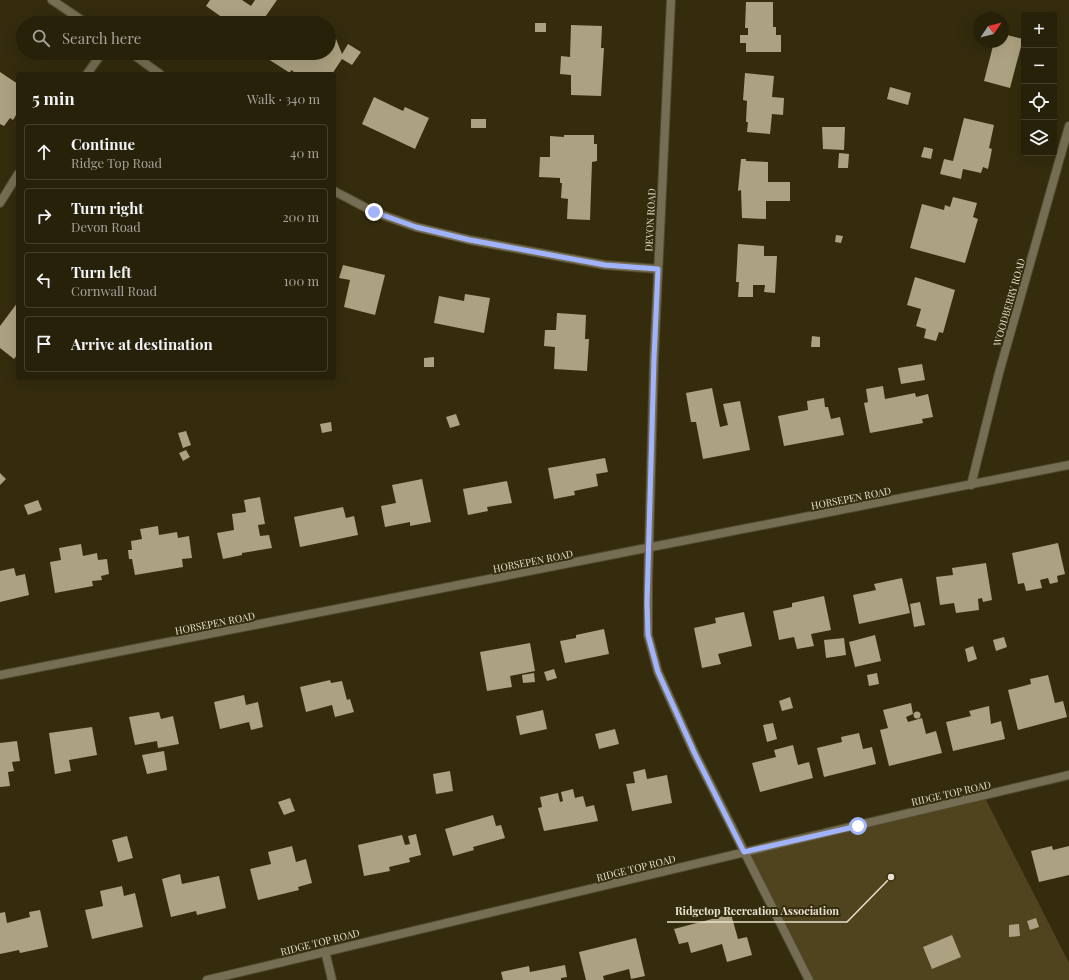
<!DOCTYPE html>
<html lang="en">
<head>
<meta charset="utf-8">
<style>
  body { margin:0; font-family:"Playfair Display",serif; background:#342e18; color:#f1f3f6 }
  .controls { position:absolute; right:12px; top:12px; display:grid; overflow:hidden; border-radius:4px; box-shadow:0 4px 16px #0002 }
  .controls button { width:36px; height:36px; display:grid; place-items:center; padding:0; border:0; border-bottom:1px solid #443e2b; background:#28210a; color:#f1f3f6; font:20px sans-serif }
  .compass { position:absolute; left:973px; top:12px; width:36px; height:36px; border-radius:50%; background:#28210a; box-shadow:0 4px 16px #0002; rotate:55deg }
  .stop { position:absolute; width:12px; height:12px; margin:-9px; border:3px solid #a1b3fd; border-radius:50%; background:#fff }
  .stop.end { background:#a1b3fd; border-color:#fff; box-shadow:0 1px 4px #0008 }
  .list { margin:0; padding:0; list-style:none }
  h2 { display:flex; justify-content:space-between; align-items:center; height:52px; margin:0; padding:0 16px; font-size:17px }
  h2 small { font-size:13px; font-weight:400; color:#a5a39c }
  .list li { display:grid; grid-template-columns:26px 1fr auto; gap:12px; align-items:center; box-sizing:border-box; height:56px; margin:0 8px 8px; padding:0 8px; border:1px solid #443e2b; border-radius:4px }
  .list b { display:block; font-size:15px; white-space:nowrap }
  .list p { margin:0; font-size:13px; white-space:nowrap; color:#a5a39c }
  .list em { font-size:13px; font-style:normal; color:#a5a39c }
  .icon { flex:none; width:22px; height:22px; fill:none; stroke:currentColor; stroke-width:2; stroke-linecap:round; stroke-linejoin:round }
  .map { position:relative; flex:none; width:1069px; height:980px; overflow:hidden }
  .search { position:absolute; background:#28210a; box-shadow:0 4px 16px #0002; left:16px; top:16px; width:320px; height:44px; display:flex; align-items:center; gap:10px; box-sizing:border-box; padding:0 14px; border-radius:22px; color:#a5a39c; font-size:15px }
  .panel { position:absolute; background:#28210a; box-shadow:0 4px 16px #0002; left:16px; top:72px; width:320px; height:308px; border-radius:4px }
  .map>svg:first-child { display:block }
</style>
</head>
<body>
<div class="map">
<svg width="1069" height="980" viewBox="0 0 1069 980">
  <rect width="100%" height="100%" fill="#352c0e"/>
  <path fill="#4f441d" d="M984 796 1069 963V980H809L744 852Z"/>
  <path fill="#aca281" d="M210 0H242L251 6 255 0H277L261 23H230L206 6Z
    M746 2H773V27H776V35H781V52H746V43H740V35H748V28H745Z
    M535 23H546V32H535Z
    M571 25 602 26 601 48H604L601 96 571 95V75L560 74 561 56 570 57Z
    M329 31 334 34 342 54 348 44 361 52 352 65 342 59 332 74H297L291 70 290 73 268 59 272 53H329Z
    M1003 34 1023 39 1010 88 984 81 994 42H1003Z
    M0 72 18 84V112L13 120 10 118 4 126 0 124Z
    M745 73 774 76 772 97 784 98 783 115 772 114 770 134 747 132 748 122H746L747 101 743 100Z
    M890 87 911 93 908 105 887 99Z
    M374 97 403 111 405 107 429 118 415 149 362 124Z
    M964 118 994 125 989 148 992 149 988 169 983 167 981 173 963 169 961 179 940 174 944 159 953 161Z
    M471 119H486V128H471Z
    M822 127H845L844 150 823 149Z
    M564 135H594V144H597V161L592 162 590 220 567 219 568 199 561 198 562 183H560V178L539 177 540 157H550V136L564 137Z
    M924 147 933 149 931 159 921 157Z
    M839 153 849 154 848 168H838Z
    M741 159H746V161L768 162V182H790V201H766V219L742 218 741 190 738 191Z
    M953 197 977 203 973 217 978 219 965 263 910 248 922 204 944 210 945 205 950 207Z
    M836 235 843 236 841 243 835 242Z
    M738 244 764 246V256H777L775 293 764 292 765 285H753V297H738L739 282H736Z
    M343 265 385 275 375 315 344 307 350 280 339 278Z
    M915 277 955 290 943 333 939 332 936 341 924 338 926 329 916 326 921 309 907 305Z
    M465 294 490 298 484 333 434 323 439 296 464 301Z
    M18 302V354L14 359 0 348V326Z
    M557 313 586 315 585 339H589L587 371 554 369 555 347 544 346 545 330H556Z
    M812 336 820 337V347H811Z
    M434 357V367H424V358Z
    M922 364 925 380 901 384 898 368Z
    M883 386 885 399 915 393 916 397 928 394 933 417 922 419 923 423 870 433 864 403 868 402 866 389Z
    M712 388 720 427 728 425 723 404 740 401 750 450 703 459 696 422H691L686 393Z
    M824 398 825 407H828L831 419 840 417 844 435 784 446 778 416 808 410 807 401Z
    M456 414 460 425 450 428 446 417Z
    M331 422 332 431 322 433 320 424Z
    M186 431 191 445 183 448 178 433Z
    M186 450 190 457 183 461 179 453Z
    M605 458 608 472 596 474 598 486 574 491 575 495 554 499 548 468Z
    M0 473 6 479 0 485Z
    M422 479 431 522 410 526V522L385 527 381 506 396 503 392 485Z
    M507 481 512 503 487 507 488 511 468 515 463 489Z
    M260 497 265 524 258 525 260 536 269 535 272 548 242 553V555L223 559 217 533 234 530 232 514 246 512 244 500Z
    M38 500 42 510 28 515 24 505Z
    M343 507 346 518 354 516 358 535 300 547 294 517Z
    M158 526 159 535 177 532 178 538 189 536 192 558 182 559 183 567 135 575 132 559H129L128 550H132L131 541 142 539 140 529Z
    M1058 543 1065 574 1057 576 1058 582 1050 584 1048 578 1040 580 1042 588 1026 591 1024 583 1018 584 1012 553Z
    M81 544 83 556 97 553 98 560 107 559 109 574 101 576 102 580 92 581 93 586 55 593 50 562 61 560 59 548Z
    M986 563 992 600 983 602 982 598 978 599 979 610 956 613 954 603 940 605 936 577 953 575 952 568Z
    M14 568 16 576 25 574 29 595 0 602V571Z
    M902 578 910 613 859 624 853 595 876 590 874 584Z
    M824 596 831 630 811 634 814 646 797 649 794 637 779 640 773 611 792 607V603Z
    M920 602 925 625 914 627 910 604Z
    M744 612 752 646 718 654 721 664 702 668 694 628 716 623 715 618Z
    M604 629 609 654 565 663 560 641 576 638V635Z
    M875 635 881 661 855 667 849 642Z
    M1004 637 1007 647 996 651 993 640Z
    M844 638 846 655 826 658 824 640Z
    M530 643 535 671 510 676 512 687 487 691 480 652Z
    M973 646 977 659 968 662 965 649Z
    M554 669 557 678 547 681 544 672Z
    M534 673 535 682 523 683 522 675Z
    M877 673 879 684 869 686 867 675Z
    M1048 675 1055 703 1063 701 1067 717 1018 730 1008 690 1031 684 1030 679Z
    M330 680 331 683 342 681 347 700 350 699 354 712 335 717 332 705 306 712 300 687Z
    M244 695 246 705 258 702 263 727 251 730 249 722 220 729 214 702Z
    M790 697 793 708 782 711 779 701Z
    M911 703 913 714 906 717 908 722 922 718 926 734 936 731 942 753 889 766 880 730 888 728 883 710Z
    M989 706 991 724 1001 721 1005 739 953 751 946 722 971 716 969 711Z
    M543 710 547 729 520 735 516 716Z
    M913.5 715a3.5 3.5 0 1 1 7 0a3.5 3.5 0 1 1-7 0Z
    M159 712 161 719 173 716 179 744 158 748 157 741 135 745 129 717Z
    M773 723 777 739 767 742 763 725Z
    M92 727 97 755 69 760 71 771 55 774 49 733Z
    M615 729 619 744 599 749 595 734Z
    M859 733 863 749 872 747 876 764 824 777 817 748 842 742 841 737Z
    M17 741 20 761 12 762 14 771 8 772 10 786 0 787V743Z
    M793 745 798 765 809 762 813 778 760 792 752 763 776 757 774 750Z
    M164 751 167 770 147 774 142 755Z
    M645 769 647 779 667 775 672 803 632 811 626 784 635 783 633 772Z
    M450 771 453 791 436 794 433 774Z
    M573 789 575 798 583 796 586 807 594 805 598 821 544 831 538 808 542 807 540 797 558 793 560 802 563 801 561 792Z
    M290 798 295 811 284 815 278 802Z
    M493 815 496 826 501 825 505 838 473 847 474 850 453 856 445 829Z
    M416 834 421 855 409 858 410 862 389 867 390 871 364 876 358 845 402 835 405 845 410 844 408 836Z
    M127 836 133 858 118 862 112 840Z
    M292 846 296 862 306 859 312 883 298 887 299 890 258 900 250 869 271 864 268 852Z
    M1052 846 1053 850 1069 846V875L1039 882 1031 851Z
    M180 874 182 884 219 876 226 908 197 915 196 911 171 917 162 879Z
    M122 886 124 896 135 893 143 927 92 939 85 910 103 906 100 891Z
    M40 910 48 947 20 953 19 950 0 954V913L5 912 7 923 30 917 29 912Z
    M731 914 738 939 747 937 752 955 727 962 722 944 691 953 688 942 679 944 674 929Z
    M1036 918 1039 927 1030 930 1027 921Z
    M1019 924 1020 936 1009 937V925Z
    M952 935 961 957 932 969 923 947Z
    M636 938 645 976 631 979 629 969 603 976 604 980H586L579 952Z
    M565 965 567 977 561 978V980H503L501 972 529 966 530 972Z"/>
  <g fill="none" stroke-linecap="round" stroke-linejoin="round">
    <defs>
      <path id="street" d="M52 0 86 23
        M671 0 654 359 648 583V635L658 672 695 754 809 980
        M131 53 160 74
        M87 74 102 53
        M334 191 374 212 416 227 470 240 605 265 658 269
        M0 203 18 174
        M971 485 999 373 1069 126
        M0 675 1069 465
        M325 951 332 980
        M207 980 1069 775"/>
    </defs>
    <use href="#street" stroke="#51492d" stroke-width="10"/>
    <use href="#street" stroke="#766e54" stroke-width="8"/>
  </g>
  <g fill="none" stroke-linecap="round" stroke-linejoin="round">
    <path stroke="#a1b3fd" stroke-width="5" d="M374 212 416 227 470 240 605 265 658 269 654 359 647 603 648 635 658 672 695 754 744 852 858 826"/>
  </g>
  <g text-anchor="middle" stroke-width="4" stroke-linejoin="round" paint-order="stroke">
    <g font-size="10" fill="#e6e1d0" stroke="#352c0e">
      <text transform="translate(650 220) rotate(-87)" y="4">DEVON ROAD</text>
      <text transform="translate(1009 302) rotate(-74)" y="4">WOODBERRY ROAD</text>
      <text transform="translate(851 498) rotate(-11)" y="4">HORSEPEN ROAD</text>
      <text transform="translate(533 561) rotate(-11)" y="4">HORSEPEN ROAD</text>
      <text transform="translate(215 623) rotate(-11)" y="4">HORSEPEN ROAD</text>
      <text transform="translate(951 793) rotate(-13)" y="4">RIDGE TOP ROAD</text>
      <text transform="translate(636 868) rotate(-14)" y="4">RIDGE TOP ROAD</text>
      <text transform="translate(320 942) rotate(-14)" y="4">RIDGE TOP ROAD</text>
    </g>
  </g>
  <path fill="none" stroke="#e6e1d0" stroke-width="1.5" d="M891 877L847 922H667"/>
  <circle fill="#e6e1d0" stroke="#352c0e" stroke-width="1.5" cx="891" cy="877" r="4"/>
  <g font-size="11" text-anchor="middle" font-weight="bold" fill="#e6e1d0" stroke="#352c0e" stroke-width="4" stroke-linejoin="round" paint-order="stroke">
    <text x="757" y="915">Ridgetop Recreation Association</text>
  </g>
</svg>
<div class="controls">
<button>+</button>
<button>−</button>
<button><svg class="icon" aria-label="locate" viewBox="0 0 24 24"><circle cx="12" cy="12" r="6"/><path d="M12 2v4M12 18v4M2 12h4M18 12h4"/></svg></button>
<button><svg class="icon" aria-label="layers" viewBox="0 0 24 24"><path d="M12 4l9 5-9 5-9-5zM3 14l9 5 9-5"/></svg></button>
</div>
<svg class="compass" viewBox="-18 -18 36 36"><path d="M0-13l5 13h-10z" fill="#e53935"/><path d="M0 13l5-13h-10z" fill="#a5a39c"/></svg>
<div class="stop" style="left:858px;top:826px"></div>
<div class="stop end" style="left:374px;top:212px"></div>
<div class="search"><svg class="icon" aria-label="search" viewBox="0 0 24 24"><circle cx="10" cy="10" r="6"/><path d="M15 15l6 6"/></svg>Search here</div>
<section class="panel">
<h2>5 min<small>Walk · 340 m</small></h2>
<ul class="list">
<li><svg class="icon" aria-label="ahead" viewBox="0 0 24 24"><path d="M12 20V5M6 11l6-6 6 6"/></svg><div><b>Continue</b><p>Ridge Top Road</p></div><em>40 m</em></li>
<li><svg class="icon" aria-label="right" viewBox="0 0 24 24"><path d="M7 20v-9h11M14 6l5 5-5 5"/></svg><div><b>Turn right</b><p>Devon Road</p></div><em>200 m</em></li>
<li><svg class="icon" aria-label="left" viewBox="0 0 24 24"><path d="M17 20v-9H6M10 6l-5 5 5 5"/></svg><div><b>Turn left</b><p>Cornwall Road</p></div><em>100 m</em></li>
<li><svg class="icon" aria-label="arrive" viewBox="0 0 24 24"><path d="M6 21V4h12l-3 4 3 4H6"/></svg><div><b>Arrive at destination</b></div></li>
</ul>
</section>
</div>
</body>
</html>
